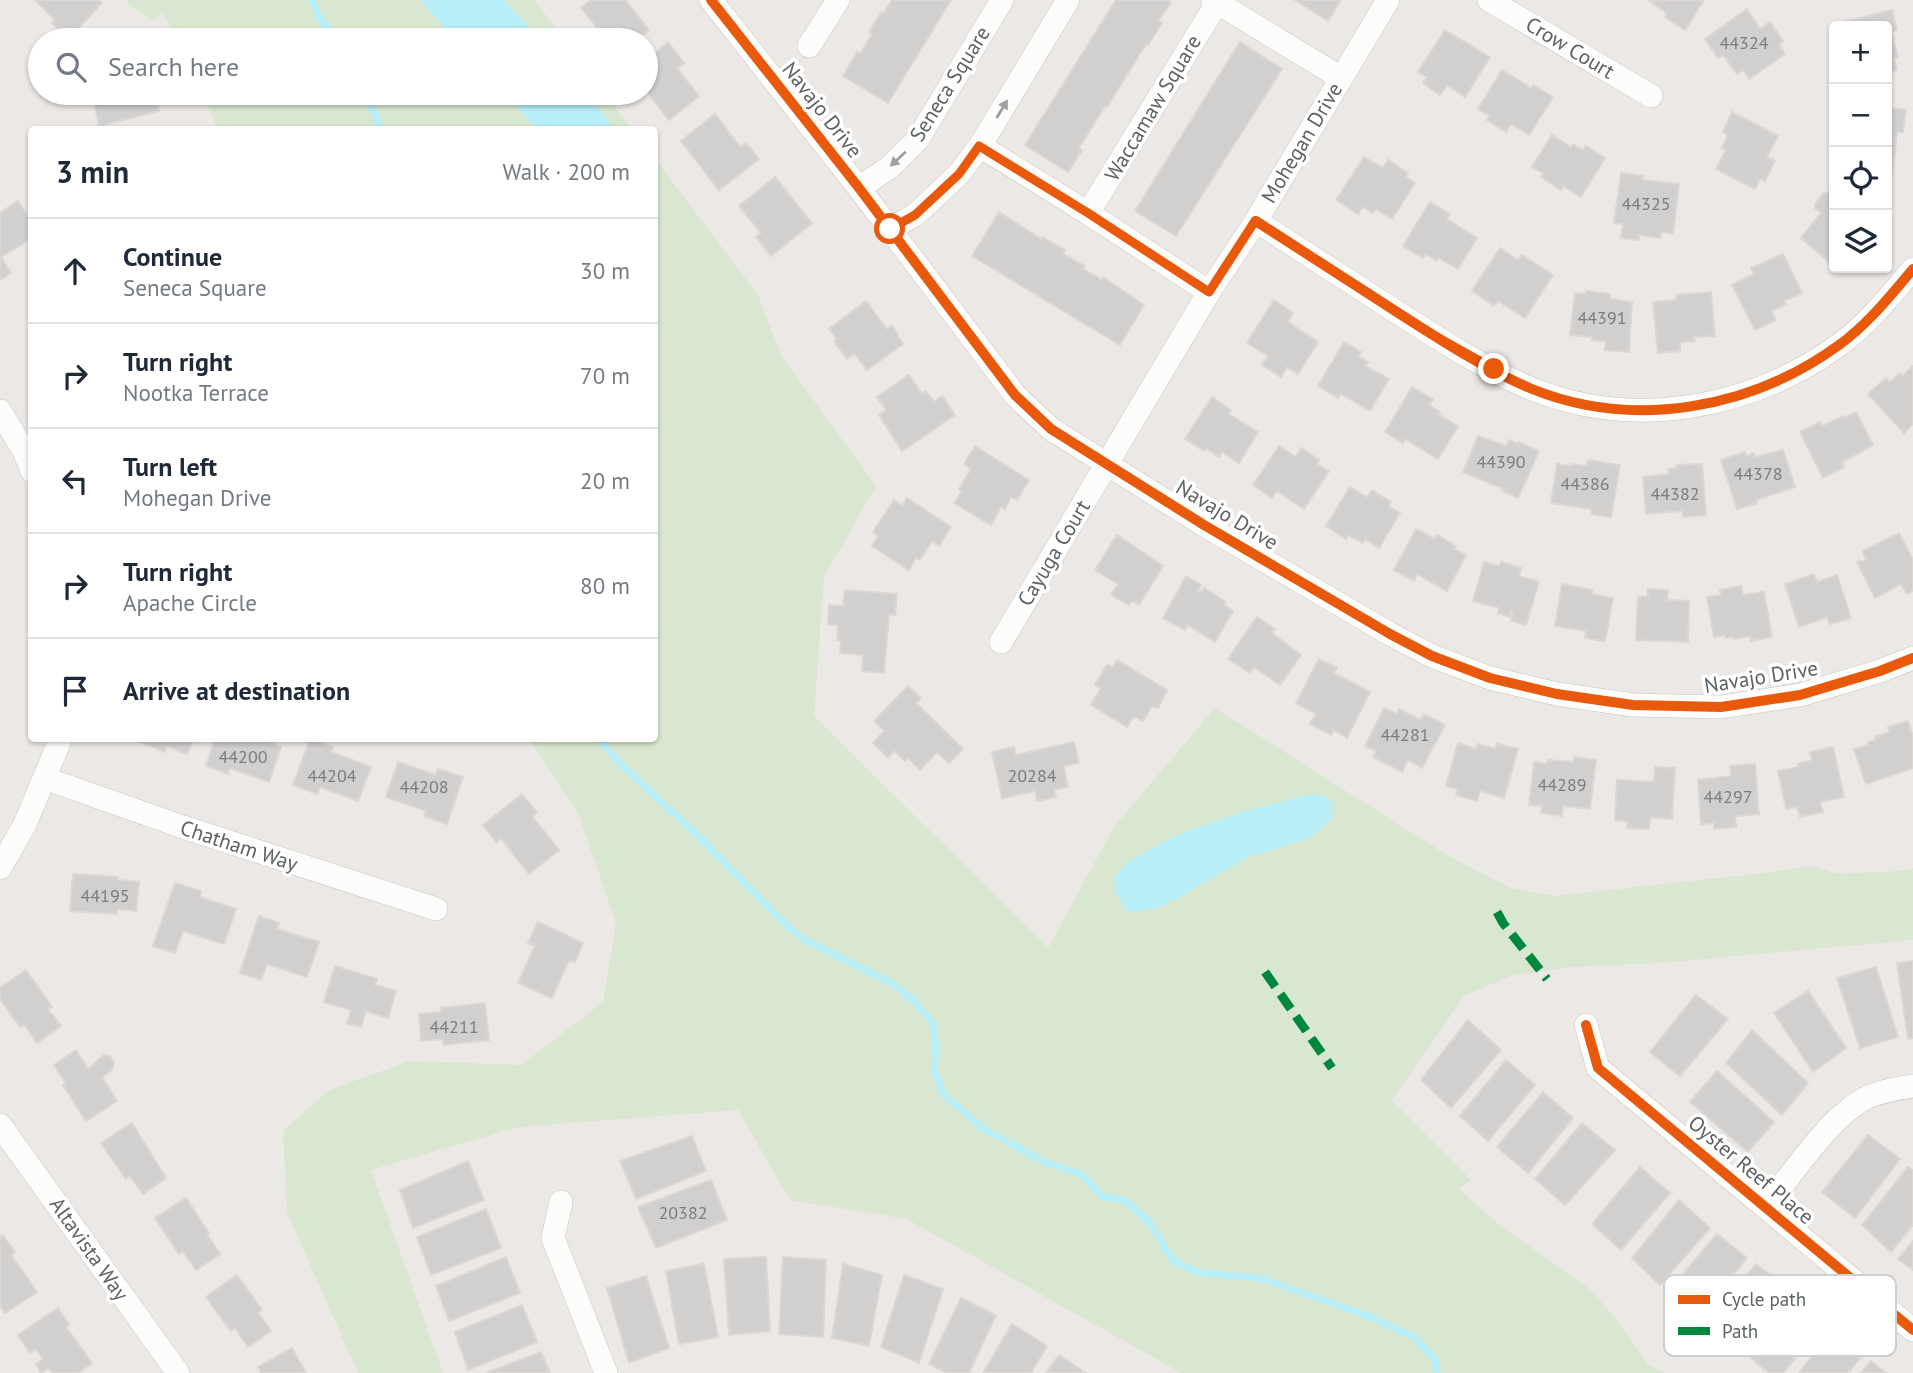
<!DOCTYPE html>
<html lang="en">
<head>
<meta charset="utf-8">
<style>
  body { margin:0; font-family:"PT Sans",sans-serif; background:#f6f6f7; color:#1f2937 }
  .controls { position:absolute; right:21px; top:21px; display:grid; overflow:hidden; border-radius:7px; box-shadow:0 2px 5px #0004 }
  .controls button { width:63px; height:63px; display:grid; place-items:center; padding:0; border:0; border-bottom:2px solid #e0e1e3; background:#fff; color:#1f2937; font:35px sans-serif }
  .stop { position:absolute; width:21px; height:21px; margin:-16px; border:5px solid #ea580c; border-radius:50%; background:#fff }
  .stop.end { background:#ea580c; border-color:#fff; box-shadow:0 2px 7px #0008 }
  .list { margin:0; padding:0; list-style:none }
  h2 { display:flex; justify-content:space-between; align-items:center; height:91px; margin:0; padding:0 28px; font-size:30px }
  h2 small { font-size:23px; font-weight:400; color:#747a83 }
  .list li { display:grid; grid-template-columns:46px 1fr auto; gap:21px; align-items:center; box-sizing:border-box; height:105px; padding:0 28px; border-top:2px solid #e0e1e3 }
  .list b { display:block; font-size:26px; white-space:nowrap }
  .list p { margin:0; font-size:23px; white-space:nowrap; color:#747a83 }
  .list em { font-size:23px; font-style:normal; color:#747a83 }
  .icon { flex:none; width:38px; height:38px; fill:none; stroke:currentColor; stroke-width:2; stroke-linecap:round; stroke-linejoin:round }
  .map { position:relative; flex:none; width:1913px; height:1373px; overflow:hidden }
  .search { position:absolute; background:#fff; box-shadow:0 2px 5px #0004; left:28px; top:28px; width:630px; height:77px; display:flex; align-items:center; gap:18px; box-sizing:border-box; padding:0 24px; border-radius:38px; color:#747a83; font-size:26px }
  .panel { position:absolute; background:#fff; box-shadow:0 2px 5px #0004; left:28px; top:126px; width:630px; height:616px; border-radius:7px }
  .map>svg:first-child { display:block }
</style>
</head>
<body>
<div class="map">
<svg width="1913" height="1373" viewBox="0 0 1913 1373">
  <rect width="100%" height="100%" fill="#ebe8e6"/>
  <path fill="#d9e7d0" d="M127 0H534L565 40H178L163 12 153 21 129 5Z
    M202 93H604L632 129H217Z
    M655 159 758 295 782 357 876 486 824 577 814 716 1048 948 1114 827 1215 708 1447 855 1510 888 1554 896 1772 872 1811 866 1838 874 1899 871 1913 868V940L1660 963 1571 967 1511 976 1464 996 1392 1101 1471 1180 1459 1189 1497 1223 1588 1288 1615 1317 1648 1364 1664 1373H1181L907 1219 790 1200 738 1110 518 1127 371 1170 443 1373H358L287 1212 283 1131 329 1090 410 1061 521 1065 603 1002 616 923 579 815 529 739 654 738Z"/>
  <path fill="#b7eef8" d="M421 0H504L541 40H454Z
    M504 93H586L615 129H537Z
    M1310 794 1324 796 1333 802 1332 818 1311 838 1249 857 1180 897 1155 909 1127 912 1115 892 1114 878 1128 862 1174 836 1251 809Z"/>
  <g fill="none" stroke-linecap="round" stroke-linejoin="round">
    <path stroke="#b7eef8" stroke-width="7" d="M312 0 318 16 337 40
      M361 93 372 109 382 130
      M598 738 620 764 690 828 779 918 801 938 893 984 914 1001 933 1023 936 1049 934 1070 944 1095 985 1130 1047 1163 1081 1174 1103 1197 1124 1200 1149 1222 1173 1261 1197 1272 1264 1279 1368 1316 1414 1337 1435 1359 1437 1373"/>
  </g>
  <path fill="#d2cfcf" stroke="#dad7d5" stroke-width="2" d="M35 0H99L102 3 68 39 52 23 55 20Z
    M591 0H628L626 1 649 30 637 40H607L581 8Z
    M892 0H951L888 103 843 76 857 52 860 54 872 34 869 32 881 12 883 14Z
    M1116 0H1168L1171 2 1158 21 1162 23 1148 45 1146 44 1107 107 1105 106 1079 148 1082 150 1068 172 1025 145Z
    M1295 0H1341L1328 21Z
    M1704 0 1685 30 1665 17 1667 13 1649 1Z
    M1747 9 1760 29 1770 22 1783 41 1779 45 1785 54 1749 79 1743 70 1737 74 1723 55 1718 58 1705 39Z
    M1892 10 1897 30 1891 31 1898 57 1894 59 1897 70 1887 73V26H1844L1843 22Z
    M1445 30 1490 57 1465 97 1447 85 1440 95 1423 83 1427 77 1418 72Z
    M668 42 684 63 677 68 699 96 669 120 646 90V60Z
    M1240 42 1282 69 1176 236 1135 211Z
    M1502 70 1531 88 1533 85 1553 97 1529 135 1511 124 1506 132 1487 120 1490 116 1478 109Z
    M97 93H155L159 111 99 126 94 102 99 101Z
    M1887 108 1906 110 1903 132H1897L1892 174 1887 173Z
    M1732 112 1778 136 1767 157 1775 161 1765 181 1760 179 1755 189 1716 169 1726 150 1722 148 1728 135 1723 132Z
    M715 114 740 147 746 143 759 159 719 190 681 141Z
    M1552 135 1571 147 1573 144 1583 150 1586 146 1605 158 1581 197 1563 186 1561 190 1541 177 1544 174 1532 167Z
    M1364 157 1383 168 1388 160 1408 173 1406 177 1415 183 1392 219 1376 209 1373 213 1363 207 1358 214 1336 200Z
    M1621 173 1643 176 1642 180 1679 184 1673 234 1661 232 1660 238 1639 235V240L1621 238 1623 224 1614 223Z
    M775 177 812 223 771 256 756 237 761 233 739 206Z
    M1834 189V266L1801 238 1821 213 1815 208 1816 206 1815 204 1824 193 1826 195 1828 192 1830 194Z
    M18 201 32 222V238L1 257 11 273 0 280V213Z
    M1430 202 1450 214 1447 219 1477 238 1458 269 1439 258 1437 261 1426 254 1423 258 1403 246Z
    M999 212 1041 239 1042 237 1065 250 1063 254 1085 266 1083 269 1102 280 1103 277 1144 305 1120 345 972 256Z
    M1500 248 1518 260 1522 255 1553 275 1525 318 1498 301 1494 306 1472 291Z
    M1783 254 1802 293 1784 301 1786 304 1772 311 1776 320 1755 330 1732 285 1754 274 1751 268Z
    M1586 291 1610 294V299L1632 302 1629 352 1605 350 1606 341 1592 340V337L1570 335 1575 293 1586 294Z
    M1711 292 1715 336 1694 337 1695 341 1680 342V351L1658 353 1653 302 1676 300V295Z
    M1274 300 1293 313 1288 322 1318 342 1298 374 1287 367 1281 377 1262 365 1268 356 1247 343Z
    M866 301 887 329 892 325 903 344 867 370 854 353 847 359 834 341 837 339 829 329Z
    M1344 342 1361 352 1358 356 1368 362 1365 366 1389 379 1370 411 1341 394 1338 398 1318 386Z
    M1913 366V424L1904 433 1868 394 1886 378 1890 382 1900 373 1902 376Z
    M909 375 922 394 926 391 934 402 942 396 955 415 902 451 879 415 886 410 877 397Z
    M1412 387 1433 399 1429 405 1440 412 1438 414 1458 426 1438 459 1405 439 1403 443 1385 432Z
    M1212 397 1231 410 1229 414 1258 432 1239 463 1222 452 1219 457 1206 448 1204 451 1185 439Z
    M1856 412 1873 445 1842 462 1844 467 1823 478 1800 432 1820 422 1822 426 1844 416 1845 418Z
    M1478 436 1506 446 1509 440 1518 444 1519 442 1539 451 1518 498 1502 491 1504 489 1463 472Z
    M975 446 1029 480 1017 500 1011 497 1005 509 1001 507 991 525 954 503 962 491 959 489 971 469 964 464Z
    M1279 446 1296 457 1301 448 1319 460 1317 464 1329 471 1304 509 1277 491 1272 498 1253 485Z
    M1783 450 1795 487 1756 500 1757 503 1737 509 1721 460 1745 452 1746 456 1754 453 1755 457Z
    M1588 460 1620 465 1611 517 1591 514 1592 509 1551 503 1557 464 1571 466 1572 464 1587 466Z
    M1702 464 1706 515 1683 517 1682 511 1646 514 1643 477 1669 474 1668 469 1677 468 1676 465Z
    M1350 487 1367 497 1372 490 1391 502 1388 506 1400 513 1379 548 1365 539 1363 543 1348 535 1346 539 1326 526Z
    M907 498 951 527 939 546 932 541 920 560 916 558 909 570 872 546 878 536 873 532 894 500 902 506Z
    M1416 529 1435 539 1437 535 1456 546 1454 549 1466 555 1447 591 1417 574 1414 581 1394 570Z
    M1899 533 1913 560V591L1907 594 1901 584 1875 598 1857 562 1866 560 1863 551Z
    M1117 535 1163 566 1139 605 1132 601 1129 605 1111 595 1118 584 1095 570Z
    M1484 562 1499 566 1501 562 1521 568 1519 576 1539 582 1526 625 1511 621 1513 613 1511 612 1510 617 1498 613 1499 608 1473 601Z
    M1814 574 1817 582 1837 575 1851 618 1830 624 1827 617 1799 627 1785 584Z
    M1186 576 1201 585 1198 591 1201 592 1204 588 1226 602 1224 605 1233 611 1215 642 1188 625 1185 630 1163 618Z
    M1562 584 1592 590V594L1613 598 1605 641 1585 638 1586 631 1555 626Z
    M1741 586 1743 595 1764 592 1772 637 1751 641 1750 636 1734 639 1733 637 1725 638V635L1714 637 1707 597 1721 595 1720 590Z
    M1648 589 1668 590 1667 600 1689 601 1688 642 1636 640 1638 596 1648 597Z
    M845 590 897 594 895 615 889 614 884 673 862 671 863 655 840 653 841 640H837L838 625 828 624 829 605 843 606Z
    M1257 617 1275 629 1272 633 1301 655 1280 685 1254 667 1250 673 1228 659Z
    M1319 659 1337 668 1334 673 1370 692 1347 738 1334 730 1331 735 1310 724 1316 714 1296 703Z
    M1117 660 1167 690 1158 708 1152 706 1143 721 1134 716 1127 727 1091 705 1101 688 1095 685 1107 664 1113 667Z
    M908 686 921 698 916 703 963 749 949 763 937 752 920 770 908 758 905 761 894 751 888 758 873 743 884 731 874 721Z
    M1384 708 1397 714 1399 709 1420 720 1424 714 1445 725 1422 768 1408 760 1402 772 1373 757 1376 751 1365 746Z
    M1908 721 1913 737V768L1866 784 1854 749 1868 745V742L1876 740 1875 737 1890 732 1888 727Z
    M130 738H194L187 754 167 746 165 752Z
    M215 738H258L281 747 269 782 229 768 228 774 206 766Z
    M310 739 333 747 331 752 371 767 358 801 320 787 317 794 293 785Z
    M1074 742 1079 763 1064 766 1068 787 1054 790 1056 797 1037 801 1035 791 1002 798 992 752 1014 747 1016 755Z
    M1458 743 1476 749 1478 744 1495 749 1497 744 1518 749 1504 798 1480 791 1477 801 1456 795 1458 789 1446 786Z
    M1833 747 1844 797 1820 802 1823 812 1800 817 1797 807 1786 809 1778 771 1798 767V764L1812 760 1810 752Z
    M1574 757 1596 760 1590 809 1563 806 1562 816 1541 813 1542 806 1529 805 1534 762 1547 764 1548 760 1573 762Z
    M398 762 436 775 438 769 463 777 447 824 424 816 426 811 386 797Z
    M1755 764 1759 814 1735 816 1736 827 1714 829V823L1701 824 1698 780 1731 776 1730 766Z
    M1655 767 1675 768 1672 819 1650 817 1649 829 1627 828 1628 821 1615 820 1617 780 1654 782Z
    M522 794 537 813 532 816 559 850 529 874 501 838 497 843 483 825Z
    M73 874 118 877V880L139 882 136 911 117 909V914L70 911Z
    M175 883 201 891 200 897 236 909 224 944 183 931 175 953 153 946Z
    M259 916 279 923 277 929 319 942 307 977 267 964 261 980 240 973Z
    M538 922 583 943 575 962 569 960 552 998 518 983 535 946 528 943Z
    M1913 961V1038L1908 1039 1897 963Z
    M335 966 377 979 375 985 396 991 388 1018 366 1011 361 1027 347 1023 351 1010 324 1002Z
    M1876 967 1898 1037 1860 1048 1837 978Z
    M26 970 52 1007 48 1009 61 1026 37 1043 24 1024 20 1027 0 999V988Z
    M1808 991 1846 1048 1813 1072 1774 1013Z
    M1696 995 1728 1019 1680 1076 1650 1052Z
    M485 1003 489 1040 444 1045 443 1039 421 1041 419 1014 441 1012V1008Z
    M1468 1020 1501 1050 1451 1108 1421 1080Z
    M1752 1030 1808 1083 1782 1115 1726 1063Z
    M76 1050 88 1069 104 1055 110 1056 114 1062 112 1070 102 1077 117 1101 86 1121 63 1085 66 1083 54 1065Z
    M1506 1060 1535 1085 1488 1141 1460 1116Z
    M1717 1071 1774 1122 1748 1152 1690 1102Z
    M1543 1092 1573 1118 1528 1173 1497 1147Z
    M132 1123 166 1178 143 1194 130 1176 126 1179 101 1143Z
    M1582 1123 1615 1150 1565 1205 1535 1179Z
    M1868 1135 1900 1159 1855 1218 1822 1192Z
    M692 1136 706 1171 636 1199 620 1161Z
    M468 1161 484 1200 413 1228 400 1190Z
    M1640 1167 1670 1193 1621 1250 1592 1224Z
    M1908 1167 1913 1171V1225L1891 1252 1862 1225Z
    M711 1180 727 1220 656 1248 638 1207Z
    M186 1198 209 1233 207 1234 220 1254 196 1270 183 1251 179 1254 155 1218Z
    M1679 1200 1710 1228 1660 1285 1632 1258Z
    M486 1209 501 1248 431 1275 417 1237Z
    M1717 1234 1747 1258 1699 1315 1670 1289Z
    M3 1235 15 1252 11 1255 37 1292 5 1313 0 1305V1237Z
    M1913 1241V1270L1898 1259Z
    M506 1257 520 1293 449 1321 436 1286Z
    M766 1257 770 1331 729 1335 724 1259Z
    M783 1257 826 1260 823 1337 779 1334Z
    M704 1264 718 1337 679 1344 666 1271Z
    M843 1264 882 1275 869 1346 832 1338Z
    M1756 1264 1788 1289 1739 1349 1708 1323Z
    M237 1275 262 1310 258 1313 271 1331 248 1347 235 1328 231 1331 206 1297Z
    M904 1275 943 1289 919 1363 881 1347Z
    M646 1276 669 1348 629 1363 607 1288Z
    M1794 1297 1826 1322 1783 1373H1769L1747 1355Z
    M961 1298 996 1315 969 1373H947L929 1364Z
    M522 1305 537 1342 468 1370 455 1332Z
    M58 1308 69 1325 66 1327 92 1363 78 1373H52L49 1368 41 1373 36 1364 43 1359 36 1349 30 1353 18 1335Z
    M1012 1324 1047 1346 1031 1373H983Z
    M1833 1330 1865 1352 1848 1373H1799Z
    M292 1348 306 1373H261L258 1367Z
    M541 1352 550 1373H486Z
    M1059 1355 1086 1373H1046Z
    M1871 1361 1886 1373H1861Z"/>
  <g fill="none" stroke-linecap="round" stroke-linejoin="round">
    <defs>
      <path id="minor" d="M711 0 859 188 1015 395 1051 429 1204 525 1390 634 1432 656 1490 678 1557 694 1633 705 1721 707 1800 695 1880 671 1913 658
        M1213 0 1341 78
        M1489 0 1651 96
        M809 46 838 0
        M980 146 1088 213 1209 292
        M859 188 890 167 918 139 1002 0
        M1088 213 1217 3
        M1256 221C1305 253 1354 284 1403 316 1442 341 1489 371 1532 389 1634 430 1751 409 1839 345 1868 324 1890 296 1913 269
        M890 229 915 215 959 174 980 146 1068 0
        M0 411 24 451 32 471
        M1001 642 1209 292 1256 221 1388 0
        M44 778 183 827 436 909
        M0 868 25 824 61 738
        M1586 1025 1598 1068 1913 1330
        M0 1125 178 1373
        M561 1202 553 1238 606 1373
        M1766 1207C1792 1174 1833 1112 1870 1096 1884 1091 1899 1088 1913 1086"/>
    </defs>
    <use href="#minor" stroke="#c7c6c6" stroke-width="24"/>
    <use href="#minor" stroke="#fcfcfb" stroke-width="23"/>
    <path stroke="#00873e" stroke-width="9" stroke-dasharray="18 9" stroke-linecap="butt" d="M1497 912 1503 923 1547 979
      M1265 972 1332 1068"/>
    <defs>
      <path id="cycleway" d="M711 0 859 188 1015 395 1051 429 1204 525 1390 634 1432 656 1490 678 1557 694 1633 705 1721 707 1800 695 1880 671 1913 658
        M1256 221C1305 253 1354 284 1403 316 1442 341 1489 371 1532 389 1634 430 1751 409 1839 345 1868 324 1890 296 1913 269
        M1586 1025 1598 1068 1913 1330"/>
    </defs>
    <use href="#cycleway" stroke="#fff" stroke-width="15"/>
    <use href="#cycleway" stroke="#e8590c" stroke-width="10"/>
  </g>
  <defs><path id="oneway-solid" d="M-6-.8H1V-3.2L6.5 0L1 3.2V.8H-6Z" transform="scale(1.75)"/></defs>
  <g fill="#9b9fa0">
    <use href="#oneway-solid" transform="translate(1002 109) rotate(-59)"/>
    <use href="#oneway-solid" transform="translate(898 159) rotate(137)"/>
  </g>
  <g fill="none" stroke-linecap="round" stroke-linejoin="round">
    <path stroke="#ea580c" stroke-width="9" d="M890 229 915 215 959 174 979 146 1088 213 1209 292 1255 221 1435 336 1494 369"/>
  </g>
  <g text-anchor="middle" stroke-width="7" stroke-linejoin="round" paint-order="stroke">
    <g font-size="18" fill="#7a7e80">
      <text x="1744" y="49">44324</text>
      <text x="1646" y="210">44325</text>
      <text x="1602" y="324">44391</text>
      <text x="1501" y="468">44390</text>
      <text x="1758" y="480">44378</text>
      <text x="1585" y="490">44386</text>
      <text x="1675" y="500">44382</text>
      <text x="1405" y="741">44281</text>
      <text x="243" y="763">44200</text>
      <text x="332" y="782">44204</text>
      <text x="1032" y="782">20284</text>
      <text x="1562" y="791">44289</text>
      <text x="424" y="793">44208</text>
      <text x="1728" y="803">44297</text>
      <text x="105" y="902">44195</text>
      <text x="454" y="1033">44211</text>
      <text x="683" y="1219">20382</text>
    </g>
    <g font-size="21" fill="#5b6164" stroke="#fff">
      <text transform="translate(1570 48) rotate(31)" y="7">Crow Court</text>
      <text transform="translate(950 84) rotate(-58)" y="7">Seneca Square</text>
      <text transform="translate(1153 108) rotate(-59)" y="7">Waccamaw Square</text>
      <text transform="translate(822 110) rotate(52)" y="7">Navajo Drive</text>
      <text transform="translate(1302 143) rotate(-59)" y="7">Mohegan Drive</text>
      <text transform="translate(1227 515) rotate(31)" y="7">Navajo Drive</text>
      <text transform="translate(1054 553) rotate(-59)" y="7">Cayuga Court</text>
      <text transform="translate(1761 677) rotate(-9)" y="7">Navajo Drive</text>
      <text transform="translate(239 846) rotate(18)" y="7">Chatham Way</text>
      <text transform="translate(1751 1170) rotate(40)" y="7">Oyster Reef Place</text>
      <text transform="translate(89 1249) rotate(55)" y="7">Altavista Way</text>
    </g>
  </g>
  <rect x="1664" y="1275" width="232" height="81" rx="10" fill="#fff" stroke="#ced0d0" stroke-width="2"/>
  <rect x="1678" y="1295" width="32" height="9" fill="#e8590c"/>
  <rect x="1678" y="1327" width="32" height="8" fill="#00873e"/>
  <g font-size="19" fill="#5b6164">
    <text x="1722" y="1306">Cycle path</text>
    <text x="1722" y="1338">Path</text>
  </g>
</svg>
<div class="controls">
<button>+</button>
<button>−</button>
<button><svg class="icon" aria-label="locate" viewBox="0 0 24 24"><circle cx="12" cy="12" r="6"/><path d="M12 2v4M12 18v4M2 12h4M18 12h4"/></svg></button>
<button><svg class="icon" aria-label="layers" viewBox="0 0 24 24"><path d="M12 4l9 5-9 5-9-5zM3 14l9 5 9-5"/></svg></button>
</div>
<div class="stop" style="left:890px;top:229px"></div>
<div class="stop end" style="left:1494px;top:369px"></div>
<div class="search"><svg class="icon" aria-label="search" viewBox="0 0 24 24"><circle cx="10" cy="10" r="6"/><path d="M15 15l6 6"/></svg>Search here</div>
<section class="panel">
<h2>3 min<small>Walk · 200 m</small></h2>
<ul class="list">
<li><svg class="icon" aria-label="ahead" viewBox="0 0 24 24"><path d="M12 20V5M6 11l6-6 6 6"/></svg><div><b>Continue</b><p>Seneca Square</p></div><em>30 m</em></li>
<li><svg class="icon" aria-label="right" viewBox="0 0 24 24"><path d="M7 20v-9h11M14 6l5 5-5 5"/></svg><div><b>Turn right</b><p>Nootka Terrace</p></div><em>70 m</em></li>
<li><svg class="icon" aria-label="left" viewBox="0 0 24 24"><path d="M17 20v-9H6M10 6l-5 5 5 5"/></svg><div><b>Turn left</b><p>Mohegan Drive</p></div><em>20 m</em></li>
<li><svg class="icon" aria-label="right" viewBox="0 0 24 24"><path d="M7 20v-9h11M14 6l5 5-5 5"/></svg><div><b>Turn right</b><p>Apache Circle</p></div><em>80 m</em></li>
<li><svg class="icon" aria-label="arrive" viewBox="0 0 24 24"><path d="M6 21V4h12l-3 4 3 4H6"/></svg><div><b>Arrive at destination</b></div></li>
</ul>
</section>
</div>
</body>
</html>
